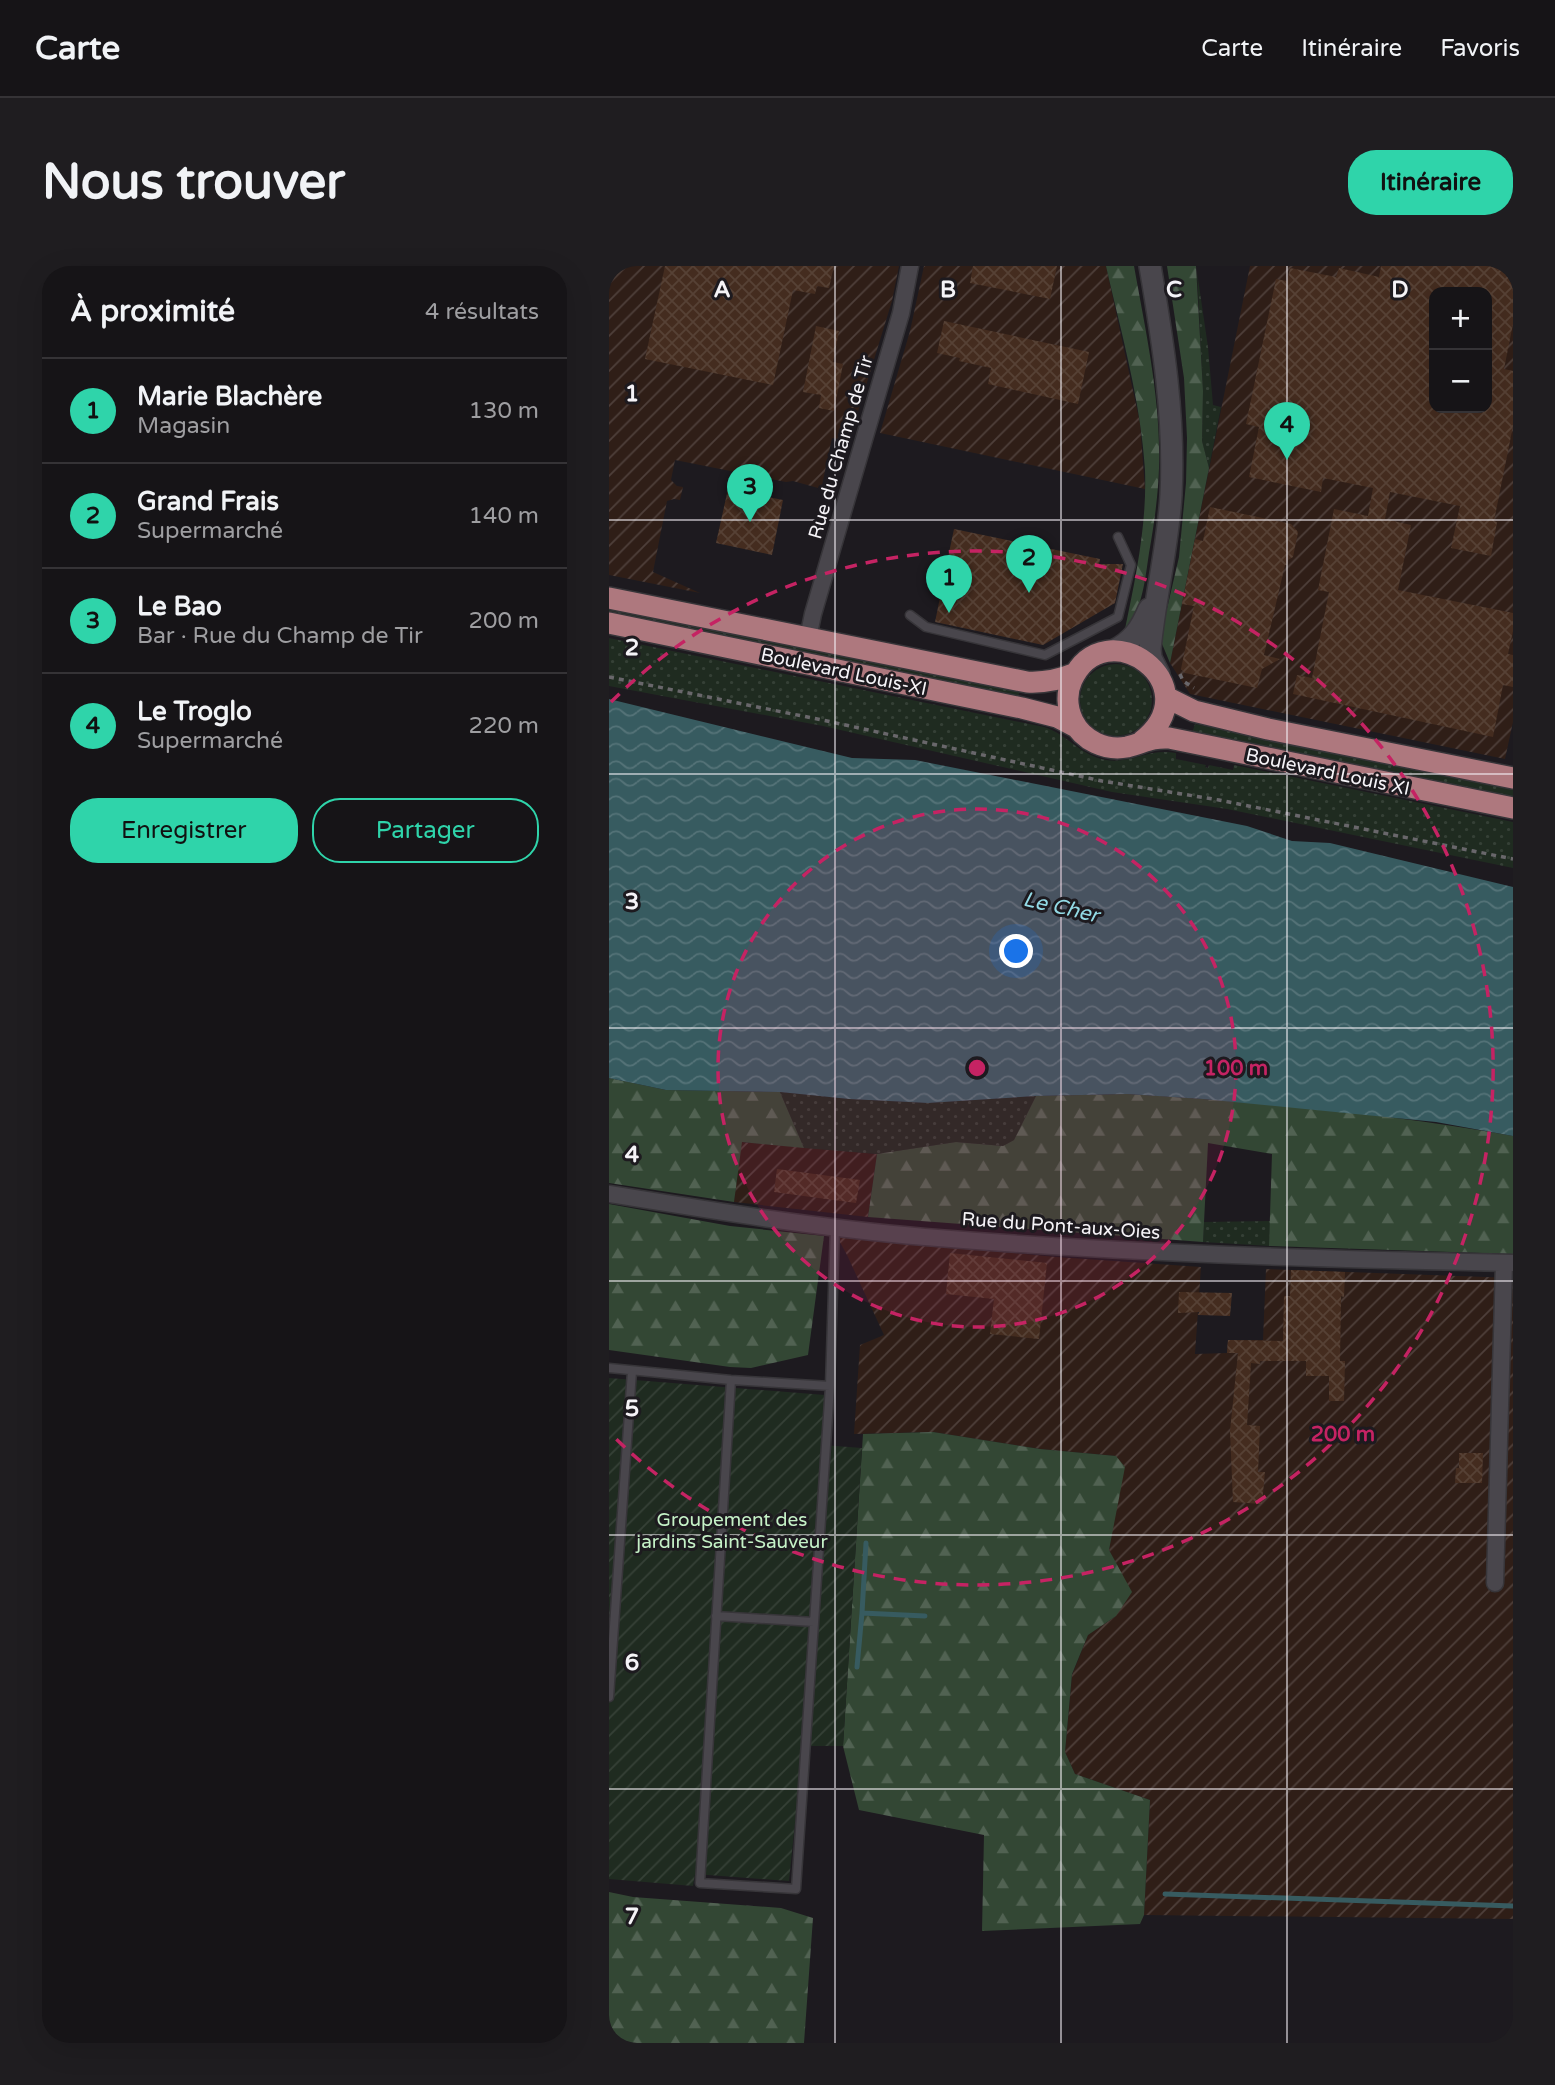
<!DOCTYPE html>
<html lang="fr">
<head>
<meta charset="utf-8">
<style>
  body { margin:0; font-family:"Varela Round",sans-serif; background:#1f1d20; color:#f1f3f6 }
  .controls { position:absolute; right:21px; top:21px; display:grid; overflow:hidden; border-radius:14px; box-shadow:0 7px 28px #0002 }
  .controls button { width:63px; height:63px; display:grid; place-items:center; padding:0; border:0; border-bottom:2px solid #353336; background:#161417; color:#f1f3f6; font:35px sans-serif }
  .you { position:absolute; left:408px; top:686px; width:24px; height:24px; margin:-18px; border:5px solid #fff; border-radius:50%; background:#1a73e8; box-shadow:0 0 0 10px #1a73e833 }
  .badge { display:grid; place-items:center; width:46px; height:46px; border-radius:50%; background:#2fd4aa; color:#111; font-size:23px; font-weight:700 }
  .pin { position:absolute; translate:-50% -58px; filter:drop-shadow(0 2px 4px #0008) }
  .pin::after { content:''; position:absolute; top:37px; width:24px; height:21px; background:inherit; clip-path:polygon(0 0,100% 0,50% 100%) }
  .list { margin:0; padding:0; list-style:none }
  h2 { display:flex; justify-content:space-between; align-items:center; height:91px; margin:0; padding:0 28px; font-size:30px }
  h2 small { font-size:23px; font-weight:400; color:#9e9ea1 }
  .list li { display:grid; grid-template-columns:46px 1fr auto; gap:21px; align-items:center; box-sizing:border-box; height:105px; padding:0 28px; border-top:2px solid #353336 }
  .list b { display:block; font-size:26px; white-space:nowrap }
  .list p { margin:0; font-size:23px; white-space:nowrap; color:#9e9ea1 }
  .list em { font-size:23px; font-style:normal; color:#9e9ea1 }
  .actions { display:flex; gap:14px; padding:21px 28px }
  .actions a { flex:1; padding:16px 0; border:2px solid #2fd4aa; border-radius:28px; text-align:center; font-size:24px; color:#2fd4aa }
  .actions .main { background:#2fd4aa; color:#111 }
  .map { position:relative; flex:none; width:904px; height:1777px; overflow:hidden; border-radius:28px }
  header { display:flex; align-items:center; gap:42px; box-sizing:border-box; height:98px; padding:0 35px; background:#161417; border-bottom:2px solid #353336 }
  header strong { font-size:33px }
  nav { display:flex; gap:38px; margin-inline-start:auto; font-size:24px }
  .intro { display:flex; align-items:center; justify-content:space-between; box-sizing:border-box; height:168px; padding:0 42px }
  h1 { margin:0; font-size:49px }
  .button { padding:18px 32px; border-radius:28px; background:#2fd4aa; color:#111; font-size:24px; font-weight:700 }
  main { display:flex; gap:42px; padding:0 42px }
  aside { flex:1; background:#161417; border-radius:28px; box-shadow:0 7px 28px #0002 }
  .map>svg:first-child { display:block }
</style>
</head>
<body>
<header>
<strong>Carte</strong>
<nav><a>Carte</a><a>Itinéraire</a><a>Favoris</a></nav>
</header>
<div class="intro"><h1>Nous trouver</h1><a class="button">Itinéraire</a></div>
<main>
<aside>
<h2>À proximité<small>4 résultats</small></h2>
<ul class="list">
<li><span class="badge">1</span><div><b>Marie Blachère</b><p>Magasin</p></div><em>130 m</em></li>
<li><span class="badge">2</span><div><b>Grand Frais</b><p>Supermarché</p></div><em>140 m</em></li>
<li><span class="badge">3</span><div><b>Le Bao</b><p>Bar · Rue du Champ de Tir</p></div><em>200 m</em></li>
<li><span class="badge">4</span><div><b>Le Troglo</b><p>Supermarché</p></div><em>220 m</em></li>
</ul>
<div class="actions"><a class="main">Enregistrer</a><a>Partager</a></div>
</aside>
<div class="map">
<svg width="904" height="1777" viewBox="0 0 904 1777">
  <defs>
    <pattern id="industrial-furrows" width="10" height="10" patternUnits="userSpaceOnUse" patternTransform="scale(1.75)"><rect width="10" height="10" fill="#2f1e17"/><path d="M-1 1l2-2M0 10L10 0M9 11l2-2" fill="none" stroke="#4e3f3a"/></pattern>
    <pattern id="grass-dots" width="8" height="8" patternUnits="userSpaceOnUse" patternTransform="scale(1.75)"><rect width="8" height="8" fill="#1f2b20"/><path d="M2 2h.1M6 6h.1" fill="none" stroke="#354036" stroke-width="1.8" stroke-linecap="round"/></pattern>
    <pattern id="forest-firs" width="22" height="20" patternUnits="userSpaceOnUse" patternTransform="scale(1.75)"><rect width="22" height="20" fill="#334734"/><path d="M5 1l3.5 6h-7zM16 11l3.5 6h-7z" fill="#516252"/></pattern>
    <pattern id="garden-furrows" width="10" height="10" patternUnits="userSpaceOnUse" patternTransform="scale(1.75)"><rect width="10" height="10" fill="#1f2b20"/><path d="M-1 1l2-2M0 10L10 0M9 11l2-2" fill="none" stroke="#354036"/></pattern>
    <pattern id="water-waves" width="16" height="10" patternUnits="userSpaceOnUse" patternTransform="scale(1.75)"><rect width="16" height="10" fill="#375b60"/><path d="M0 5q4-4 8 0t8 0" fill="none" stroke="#557378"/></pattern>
    <pattern id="building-cross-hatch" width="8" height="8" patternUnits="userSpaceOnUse" patternTransform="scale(1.75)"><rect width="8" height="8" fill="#442c1f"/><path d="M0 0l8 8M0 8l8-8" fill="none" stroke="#564135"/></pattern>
  </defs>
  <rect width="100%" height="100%" fill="#1d1a1f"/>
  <path fill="url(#industrial-furrows)" fill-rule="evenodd" d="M0 0H290L283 35 240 175 223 172 213 219 209 222 184 215 177 216 66 194 62 214 68 220 74 221 71 234 65 233 58 235 44 306 91 327 0 309Z
    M315 0H497L531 157 536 223 271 167 301 65Z
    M641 0H904V456L896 493 581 428 561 397ZM825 26H878V142H825Z
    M132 876 268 888 259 951 125 936Z
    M228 971 447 991 592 1001 586 1088 618 1087 619 1074H654L657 1003 904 1012V1653L535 1649 541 1534 466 1508 456 1486 463 1409 479 1369 507 1350 510 1304 500 1284 504 1259 507 1190 431 1183 324 1166 245 1168 251 1079 275 1069 238 989Z"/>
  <path fill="url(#grass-dots)" d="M588 6 599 81 604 139 612 141 600 202 593 175 594 125Z
    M0 340 411 425 409 431 0 348Z
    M0 372 435 461C458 468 472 490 497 494 523 498 539 482 567 487V493L597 499 596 501 599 502 600 499 624 504 625 499 904 556V602L618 543 503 526 214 460 0 420Z
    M471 434a36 36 0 1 1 72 0a36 36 0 1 1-72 0Z
    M586 458 904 522V532L583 467Z
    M171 826 240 833 319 837 427 830 405 874 394 880 347 876 268 888 195 882Z
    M661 955 660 980 594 976 595 956Z"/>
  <path fill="url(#forest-firs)" d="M497 0H525C537 67 552 134 550 202 549 231 545 259 540 287 536 313 534 343 516 363 527 310 538 258 536 204 532 136 512 66 497 0Z
    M558 0H587L594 125 593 175 600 202 561 397 551 373 570 291 577 217 578 172 575 112Z
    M0 812 57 824 171 826 195 882 133 876 125 936 0 917Z
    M518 828C647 836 777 847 904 870V988L660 980 663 888 599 877 594 976 259 951 268 888 347 876 394 880 405 874 427 830Z
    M0 938 121 960 215 970 199 1089 142 1102 121 1101 0 1084Z
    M324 1166 431 1183 507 1190 516 1201 500 1284 523 1326 507 1350 479 1369 463 1408 456 1486 466 1508 541 1534 535 1649 531 1658 373 1665 375 1569 250 1544 234 1480 254 1168Z
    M0 1626 24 1631 172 1642 204 1652 195 1777H0Z"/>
  <path fill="url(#garden-furrows)" d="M0 1112 216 1129 214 1179 253 1182 234 1480H194L180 1615 86 1608 84 1620 0 1613Z"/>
  <path fill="url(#water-waves)" d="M0 433 243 492 306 494 638 560 683 575 721 577 904 621V870L827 856 594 833 518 828 427 830 319 837 240 833 171 826 57 824 0 812Z"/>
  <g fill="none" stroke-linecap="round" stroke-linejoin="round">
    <path stroke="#375b60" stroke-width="5" d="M253 1347 257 1277
      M248 1401 253 1347 316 1350
      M556 1628 904 1640"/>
  </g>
  <path fill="url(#building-cross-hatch)" fill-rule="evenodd" d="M56 0H225L220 22 208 20 206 28 184 24 164 119 36 93Z
    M364 0H448L441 33 361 17Z
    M772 0H904V58L895 103 904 105V160L885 255 888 256 882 290 842 282 851 240 781 226 776 253 802 259 789 324 904 347V365L899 388 904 389V421L894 419 884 471 684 428 688 409 703 412 720 326 709 324 725 243 759 250 764 222 714 212 712 226 640 211 650 161 637 158 667 13 678 15 681 2 727 11 730 2 770 11ZM825 26H878V142H825Z
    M335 55 480 86 469 138 379 118 382 102 350 95 351 92 328 87Z
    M207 60 230 65 224 96 234 98 225 145 210 142 212 129 194 126Z
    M119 223 174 234 163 289 107 277Z
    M601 241 682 258 689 266 684 291 679 294 678 299H676L655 389 671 393 653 403 648 422 576 407 572 403 585 340 573 338 586 273 594 275Z
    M345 263 491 293 490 298H514L506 337 434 379 326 356 334 317 324 316 325 308 327 299 337 301Z
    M168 903 251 914 247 937 165 926Z
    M341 987 438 997 430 1073 381 1068 385 1033 337 1028Z
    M682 1004 736 1006 735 1031 732 1030 731 1095H736L735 1135H720V1110H697V1095H651V1098L642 1097 638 1159 651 1160 649 1206H656L653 1238 624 1236 621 1165 629 1087H618L619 1074 674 1075 675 1030H681Z
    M570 1026 623 1027 621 1050 589 1049 590 1046 569 1047Z
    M850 1187H874L873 1217H846L847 1202H850Z"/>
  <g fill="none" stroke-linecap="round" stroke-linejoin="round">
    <defs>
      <path id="lane" d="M301 349 317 361 436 389 509 351 522 299 509 271
        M0 1102 122 1114 221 1120 226 960
        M122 1114 91 1617 187 1623 221 1120
        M107 1350 205 1356
        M0 1431 23 1105"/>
      <path id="street" d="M199 372 204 348 292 47 301 0
        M0 928C105 945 210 962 316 971 511 987 708 993 904 997
        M886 1317 895 997"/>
      <path id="secondary" d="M541 0C554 76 566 151 562 229 559 281 546 331 541 383L542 392 550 408
        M504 385C524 375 532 362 540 343"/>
      <path id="primary" d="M0 332 418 416C436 417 450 414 467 407
        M0 357 413 442 448 451 467 461
        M557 431 585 445 659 463 904 512
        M533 475C604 419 496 342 463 414 457 427 458 442 464 455 474 475 497 485 518 481 535 477 541 471 560 472L904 542"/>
    </defs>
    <use href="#lane" stroke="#373539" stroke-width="11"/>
    <use href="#street" stroke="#373539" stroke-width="19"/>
    <use href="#secondary" stroke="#373539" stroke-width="24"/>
    <use href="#primary" stroke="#373539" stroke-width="24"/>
    <path stroke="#69676b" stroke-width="3.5" stroke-dasharray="5 5" stroke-linecap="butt" d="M571 408 574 415 585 422
      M0 411 218 455 493 515 610 534 904 593"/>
    <use href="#lane" stroke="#49464c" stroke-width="8"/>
    <use href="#street" stroke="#49464c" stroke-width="16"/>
    <use href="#secondary" stroke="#49464c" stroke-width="21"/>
    <use href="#primary" stroke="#ae787e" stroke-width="21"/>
  </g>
  <path fill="none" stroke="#f5f3f7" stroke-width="2" stroke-opacity="0.55" d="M226 0V1777M452 0V1777M678 0V1777M0 254H904M0 508H904M0 762H904M0 1015H904M0 1269H904M0 1523H904"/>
  <circle cx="368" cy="802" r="259" fill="#c52363" fill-opacity=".12"/>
  <g fill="none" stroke="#c52363" stroke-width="3.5" stroke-dasharray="12 9">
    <circle cx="368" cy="802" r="259"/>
    <path d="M2 436A517 517 0 1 1 2 1168"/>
  </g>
  <g text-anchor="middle" stroke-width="6" stroke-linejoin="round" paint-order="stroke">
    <g font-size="19" fill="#f5f3f7" stroke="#1d1a1f">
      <text transform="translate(231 181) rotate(-74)" y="7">Rue du Champ de Tir</text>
      <text transform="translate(235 405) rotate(12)" y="7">Boulevard Louis-XI</text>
      <text transform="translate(719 505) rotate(12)" y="7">Boulevard Louis XI</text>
      <text transform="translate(452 959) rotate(4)" y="7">Rue du Pont-aux-Oies</text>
    </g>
    <g font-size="19" fill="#c5f1c7" stroke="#1d1a1f">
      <text x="123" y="1260">Groupement des<tspan x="123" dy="22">jardins Saint-Sauveur</tspan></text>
    </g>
    <g font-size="21" font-style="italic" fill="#93dae5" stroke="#1d1a1f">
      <text transform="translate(452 641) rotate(13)" y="7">Le Cher</text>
    </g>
  </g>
  <g font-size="23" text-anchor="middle" font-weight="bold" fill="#f5f3f7" stroke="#1d1a1f" stroke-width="6" stroke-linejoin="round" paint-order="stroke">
    <text x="113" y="31">A</text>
    <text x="339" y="31">B</text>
    <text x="565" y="31">C</text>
    <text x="791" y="31">D</text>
    <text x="23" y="135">1</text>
    <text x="23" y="389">2</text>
    <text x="23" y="643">3</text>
    <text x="23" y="896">4</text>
    <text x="23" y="1150">5</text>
    <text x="23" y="1404">6</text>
    <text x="23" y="1658">7</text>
  </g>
  <circle cx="368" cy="802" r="10" fill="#c52363" stroke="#1d1a1f" stroke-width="3.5"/>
  <g font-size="21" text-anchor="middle" font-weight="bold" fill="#c52363" stroke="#1d1a1f" stroke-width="6" stroke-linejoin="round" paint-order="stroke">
    <text x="627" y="809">100 m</text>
    <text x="734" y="1175">200 m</text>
  </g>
</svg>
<div class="controls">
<button>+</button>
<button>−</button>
</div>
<div class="you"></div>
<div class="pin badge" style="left:340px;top:347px">1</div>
<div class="pin badge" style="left:420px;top:327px">2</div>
<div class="pin badge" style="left:141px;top:256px">3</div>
<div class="pin badge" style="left:678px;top:194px">4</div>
</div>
</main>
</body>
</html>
